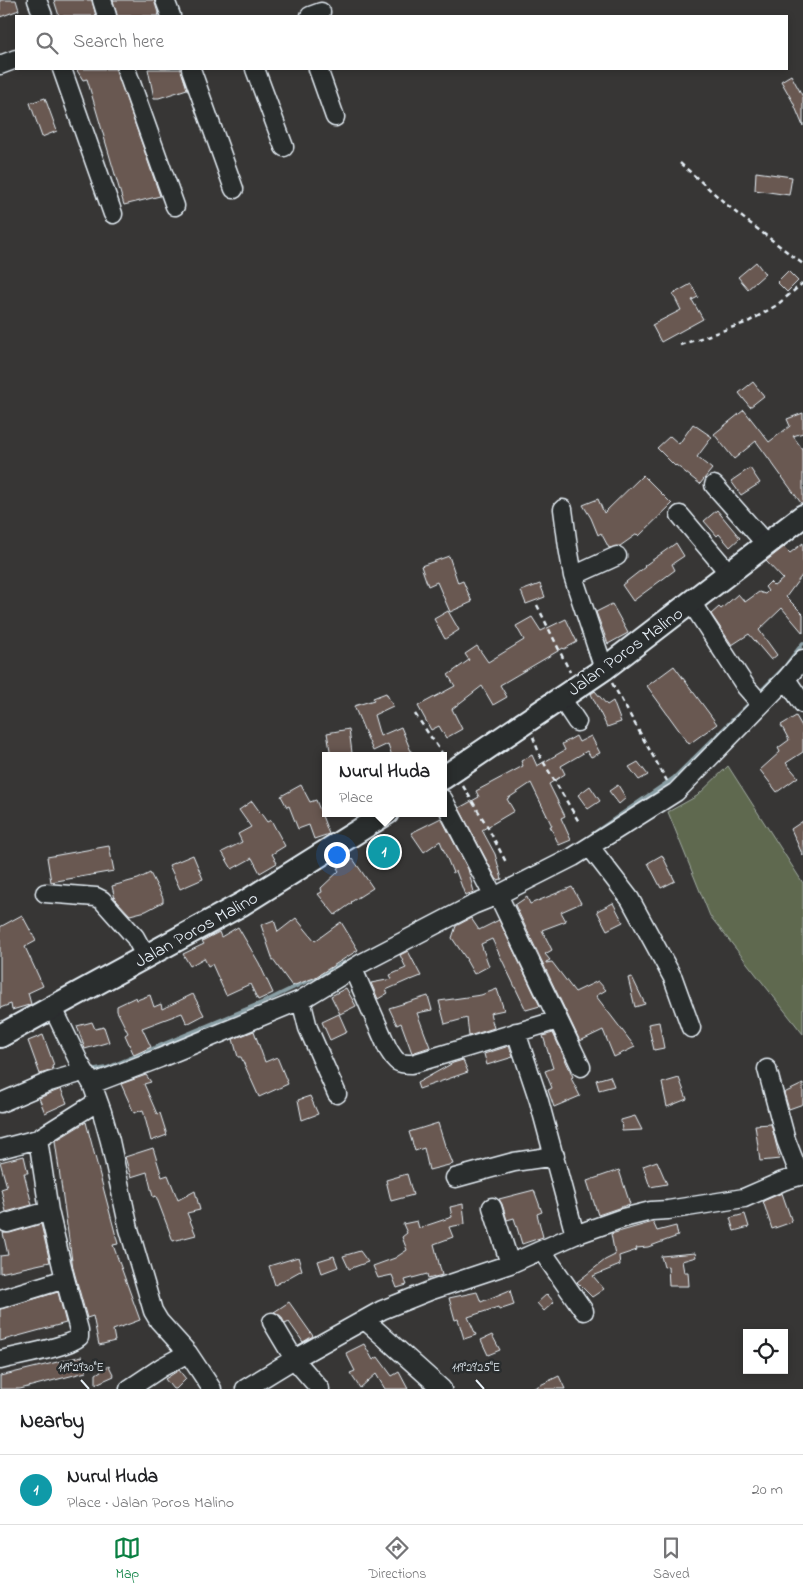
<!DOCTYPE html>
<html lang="en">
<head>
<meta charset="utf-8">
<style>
  body { margin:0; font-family:"Indie Flower",sans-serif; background:#f2f2f2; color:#202124 }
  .controls { position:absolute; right:15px; bottom:15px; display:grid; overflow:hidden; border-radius:0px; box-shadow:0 2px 8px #0003 }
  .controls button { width:45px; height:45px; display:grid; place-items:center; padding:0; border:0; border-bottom:1px solid #e0e0e0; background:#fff; color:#202124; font:25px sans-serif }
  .you { position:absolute; left:336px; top:854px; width:18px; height:18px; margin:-12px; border:4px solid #fff; border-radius:50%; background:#1a73e8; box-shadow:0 0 0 8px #1a73e833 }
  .badge { display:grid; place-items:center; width:32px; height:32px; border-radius:50%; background:#0b8043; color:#fff; font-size:16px; font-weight:700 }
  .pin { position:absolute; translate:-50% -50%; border:2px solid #fff; box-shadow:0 1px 5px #0006 }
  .popup { position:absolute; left:322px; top:752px; width:125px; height:65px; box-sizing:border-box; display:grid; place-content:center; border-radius:0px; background:#fff; filter:drop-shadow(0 1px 4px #0005); font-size:16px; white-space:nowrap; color:#757577 }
  .popup b { font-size:19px; color:#202124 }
  .popup::after { content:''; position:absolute; left:50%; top:100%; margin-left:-10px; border:10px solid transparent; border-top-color:#fff }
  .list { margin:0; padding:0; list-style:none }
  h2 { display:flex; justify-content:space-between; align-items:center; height:65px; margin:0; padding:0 20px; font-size:21px }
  h2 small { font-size:16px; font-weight:400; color:#757577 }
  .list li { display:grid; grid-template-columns:32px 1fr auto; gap:15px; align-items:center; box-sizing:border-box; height:70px; padding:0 20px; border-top:1px solid #e0e0e0 }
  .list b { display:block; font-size:19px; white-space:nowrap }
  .list p { margin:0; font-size:16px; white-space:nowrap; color:#757577 }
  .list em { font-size:16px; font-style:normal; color:#757577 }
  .icon { flex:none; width:28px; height:28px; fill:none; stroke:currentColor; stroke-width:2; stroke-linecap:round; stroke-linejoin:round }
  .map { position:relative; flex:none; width:803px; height:1389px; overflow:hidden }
  .search { position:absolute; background:#fff; box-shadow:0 2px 8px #0003; left:15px; right:15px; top:15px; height:55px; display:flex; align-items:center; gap:12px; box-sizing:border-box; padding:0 18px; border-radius:0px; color:#757577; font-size:19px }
  .sheet { height:135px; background:#fff }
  nav { display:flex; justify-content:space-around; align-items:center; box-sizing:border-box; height:70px; border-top:1px solid #e0e0e0; background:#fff; font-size:14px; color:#757577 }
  nav a { display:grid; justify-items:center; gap:2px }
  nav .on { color:#0b8043 }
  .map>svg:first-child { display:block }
</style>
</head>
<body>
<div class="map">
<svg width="803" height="1389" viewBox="0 0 803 1389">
  <rect width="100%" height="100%" fill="#373635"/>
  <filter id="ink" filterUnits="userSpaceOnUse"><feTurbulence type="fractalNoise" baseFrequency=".02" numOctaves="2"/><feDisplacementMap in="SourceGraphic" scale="10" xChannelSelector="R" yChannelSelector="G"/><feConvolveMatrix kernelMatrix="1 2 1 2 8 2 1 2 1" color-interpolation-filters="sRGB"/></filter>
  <g filter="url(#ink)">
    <path fill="#5e6950" stroke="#a3ada4" d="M728 766 803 883V1034L710 916 668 812 697 796Z"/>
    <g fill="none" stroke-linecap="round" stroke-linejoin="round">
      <path stroke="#899ea4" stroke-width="4" d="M758 694 784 668 803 643
        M593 834 674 778 752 701
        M90 1071 107 1068 266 1001 354 958"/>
    </g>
    <path fill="#695951" stroke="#e8f1f8" d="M0 0H16L19 10 0 17Z
      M54 0H92L96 16H59Z
      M113 0H154L159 16H117Z
      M76 69H116L160 196 124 205 87 79 83 80Z
      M148 69H181L187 89 159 98H154Z
      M791 75 803 97V126L793 102 781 81Z
      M45 98 57 131 42 137 30 103Z
      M756 172 792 177 789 195 755 190Z
      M756 262 765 274 748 289 738 277Z
      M788 271 798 281 787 292 777 282Z
      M691 284 698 297 692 300 703 319 661 342 652 325 681 310 673 294Z
      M753 382 764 396 750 407 739 393Z
      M744 410 769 442 790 426 787 419 803 413V433L793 436 803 450V503H801L756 441 734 459 714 434Z
      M693 424 712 437 697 457 712 469 700 484 676 465 675 466 657 448 670 436 679 444Z
      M750 468 760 483 741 495 731 481Z
      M643 475 672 504 639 536 637 534 620 546 609 548 601 533 598 535 591 518 583 505 598 499 604 513Z
      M717 510 740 538 730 547 719 534 717 536 704 521Z
      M676 543 684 556 672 564 675 570 633 601 622 585 645 567 644 566Z
      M803 543V574L786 597 803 614V633L782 608 759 630 777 655 771 660 749 634 732 645 711 614 719 607 721 609 738 594 745 602 759 592 765 594 768 591 765 587 770 582 774 586 783 579 766 561 784 547 790 553Z
      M449 556 458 583 463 581 472 602 450 612 437 582 428 586 421 566Z
      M540 584 545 597 526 604 521 591Z
      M612 604 628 633 608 644 596 612Z
      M448 611 459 630 445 639 434 619Z
      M532 617 541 631 566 619 577 642 564 649 563 648 500 685 507 697 493 705 482 686 452 709 462 729 446 738 439 726 431 730 418 706 455 686 448 675 469 660 465 654 477 646 488 662 524 640 516 626Z
      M674 666 717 724 689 744 647 686Z
      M595 691 607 705 613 701 621 722 607 727 591 694Z
      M386 693 393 706 374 715 380 736 401 727 413 756H392L388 744 373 751 354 706 374 700 373 698Z
      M796 716 803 728V752L786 763 798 777 777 792 760 770 780 752 778 748 789 740 781 725Z
      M349 729 352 753 331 756 327 733Z
      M576 736 579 742 591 736 600 753 591 757 587 751 561 766 565 774 549 784 565 816 561 818 571 840 559 845 550 826H552L531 783 507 799 514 811 482 830 495 854 502 879 497 880 459 808 479 797 476 791 523 766 521 761 532 755 537 766 565 750 562 744Z
      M638 762 648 775 639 780 629 767Z
      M301 785 310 802 316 800 329 834 314 839 309 825 298 829 289 806 287 807 281 796Z
      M618 785 626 798 619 804 609 791Z
      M590 786 600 801 588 809 578 795Z
      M252 801 267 822 271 820 285 846 272 854 277 863 260 873 252 858 232 869 222 852 242 842 238 834 251 827 239 810Z
      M441 818 468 869 474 892 465 895 456 871 453 873 440 841 424 852 411 833Z
      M803 821V856L791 829Z
      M390 838 398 857 377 866 369 847Z
      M109 846 114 871 51 882 47 857Z
      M193 855 203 879 180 889 169 865Z
      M662 855 675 881 661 888 648 863Z
      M353 859 373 888 351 902 352 903 335 915 318 894 322 892 321 888 339 871 337 868Z
      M150 873 163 898V902L146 911 130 915 115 899 112 886 138 879Z
      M572 887 581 903 561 912 566 921 542 930 552 950 545 954 550 960 546 962V963L552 962 575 992 598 981 606 990 596 996 635 1047 614 1057 603 1030 580 1041 515 905 527 897 530 904Z
      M613 903 623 922 607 930 597 911Z
      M22 915 36 941 25 947 43 986 28 993 31 1004 29 1005 12 1010 11 1004 0 1008V927Z
      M296 918 315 941 341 922 358 950 314 978 292 986 273 960 261 925 274 920 278 932Z
      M471 918 479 930 499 920 540 1006 526 1010 492 939 481 944 489 966 474 974 466 960H467L452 938 456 926Z
      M238 927 259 963 273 993 258 1000 250 984 226 995 212 964 208 966 204 958 190 966 183 954 204 944 202 941 219 932 221 937Z
      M408 951 421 976 411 980V979L386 990 388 993 378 999 371 983 392 979 390 975 406 968 400 955Z
      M632 977 645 1004 635 1007 628 978Z
      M346 988 356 1006 340 1014 331 996Z
      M497 989 504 1010 490 1013 494 1028 469 1036 467 1018 445 1024 439 1001 481 995Z
      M193 994 204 1015 187 1024 182 1013 142 1028 151 1047 134 1055 125 1035 128 1033 117 1011V1006L136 997 137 1000 150 995 154 1007 161 1004 162 1009Z
      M428 996 432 1010 417 1013 430 1047 412 1053 401 1023 397 1025 389 1008Z
      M339 1014 347 1032 330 1040 322 1022Z
      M92 1022 95 1029 104 1027 109 1042 85 1049 77 1026Z
      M659 1022 664 1048 654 1050 648 1024Z
      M254 1031 265 1062 277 1057 288 1084 259 1097 241 1057H238L233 1039Z
      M553 1033 570 1070 573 1077 571 1078 580 1096 554 1107 548 1090 552 1088 545 1071 553 1068 543 1036Z
      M43 1035 54 1065 52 1066 53 1070 40 1074 28 1041Z
      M509 1046 513 1057 487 1065 484 1054Z
      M463 1060 468 1072 419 1089 417 1083 453 1063Z
      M146 1075 151 1082 144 1084 157 1114 160 1113 167 1135 151 1141 143 1110 134 1113 121 1084Z
      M610 1076 614 1086 599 1090 596 1080Z
      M679 1078 687 1099 667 1107 662 1083Z
      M803 1084V1104L789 1109 784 1093Z
      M61 1089 67 1103 45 1113 39 1098Z
      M310 1096 318 1114 302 1120 298 1100Z
      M635 1116 642 1130 622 1131 621 1120Z
      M86 1122 118 1244 113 1245 140 1320 113 1330 115 1341 99 1345 93 1316 87 1318 73 1268 55 1141Z
      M438 1123 446 1149H447L453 1164 429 1170 424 1148 415 1151 409 1132Z
      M771 1124 780 1159 760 1161 755 1125Z
      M153 1148 162 1177 168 1175 178 1200 195 1191 200 1210 187 1213 196 1235 173 1241 156 1196 153 1197 147 1172 131 1177 125 1157Z
      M24 1156 28 1173H24L32 1205 6 1212 1 1189 7 1187 0 1162Z
      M657 1161 667 1184 650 1187 643 1166Z
      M619 1170 630 1204 598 1215 587 1181Z
      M407 1174 413 1195 391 1201 386 1180Z
      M534 1190 542 1212 537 1214 543 1237 522 1244 514 1218 507 1220 502 1204 499 1199Z
      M782 1193 792 1222 772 1229 763 1201Z
      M463 1204 465 1224 449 1227 453 1237 434 1244 442 1275 428 1279 427 1274 405 1280 407 1285 397 1288 392 1275 378 1278 373 1266 395 1258 407 1250 402 1237 407 1233 403 1224 417 1221 419 1228 452 1217 450 1207Z
      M745 1214 749 1227 734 1231 730 1218Z
      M653 1222 657 1231 676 1226 678 1236 648 1247 636 1248 637 1250 619 1256 620 1265 593 1276 604 1289 592 1297 577 1282 605 1260 615 1255 611 1234Z
      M41 1224 50 1262 0 1273V1256L8 1255 3 1233H10Z
      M360 1251 368 1262 349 1269 343 1256Z
      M695 1253 696 1257 682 1261 684 1272H688L689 1286H669L668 1266 664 1267 661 1256Z
      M334 1256 338 1267 322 1273 318 1261Z
      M298 1257 302 1270 275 1285 269 1266Z
      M510 1290 514 1305 499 1310 498 1307 468 1317 476 1335 464 1339 458 1319 455 1320 449 1298 477 1292 481 1302Z
      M58 1292 66 1323 0 1341V1309Z
      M547 1294 554 1302 544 1311 537 1303Z
      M289 1302 313 1336 303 1342 289 1322 285 1324 281 1316 274 1312Z
      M492 1335 500 1350 488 1355 481 1340Z
      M364 1344 373 1360 378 1357 392 1376 399 1372 408 1389H385L376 1374 360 1388 350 1373 355 1371 346 1353Z
      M82 1356 86 1372 20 1389H0V1376Z
      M109 1366 114 1376 96 1384V1374Z
      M179 1370 186 1379 176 1389H173L165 1379Z
      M559 1376 565 1389H532Z"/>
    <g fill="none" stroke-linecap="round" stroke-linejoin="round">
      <defs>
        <path id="minor" d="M37 0 43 16
          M102 0 107 16
          M165 0 171 16
          M310 16 321 12
          M0 65 16 59
          M62 69 113 214
          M126 69 175 206
          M191 69 234 189
          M255 69 284 147
          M318 69 335 117
          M714 485 766 544
          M563 509 568 547 573 576 604 669
          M680 515 729 573
          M573 576 617 556
          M691 602 746 687 761 704
          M786 679 803 704
          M561 698 577 722
          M443 799 494 897
          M590 847 630 899 673 978 691 1028
          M45 893 96 897 102 900 135 937 146 957
          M498 895 581 1067
          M353 969 388 1049C396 1062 397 1064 412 1064L558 1020
          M301 1000 308 1028 337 1094
          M53 1008 79 1062 92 1084 102 1112 110 1141 129 1229 153 1311 159 1321 188 1353 212 1389
          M516 1032 539 1101 575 1235
          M767 1069 786 1140 800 1176
          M92 1084 160 1058 301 1000 362 963 473 905 498 895 573 857 676 792 786 679 803 659
          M0 1103 49 1082 76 1074 83 1070
          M0 1149 38 1139
          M455 1178 514 1162 555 1156
          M492 1207 510 1264
          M7 1223 49 1211
          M542 1251 584 1311
          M0 1299 65 1279 49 1211 38 1139 97 1102
          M365 1320 442 1389
          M272 1322 294 1359 320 1389
          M0 1360C19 1355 66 1348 79 1337V1330L65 1279
          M129 1389 162 1367 188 1353
          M245 1389 294 1359 382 1310 432 1290 510 1264 575 1235 623 1218 651 1211 668 1210 744 1198 783 1181 803 1175"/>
        <path id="major" d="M443 778 604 669 803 516
          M0 1036 242 904 387 813"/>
      </defs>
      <use href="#minor" stroke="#e8f1f8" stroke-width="21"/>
      <use href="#major" stroke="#e8f1f8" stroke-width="26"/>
      <path stroke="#e8f1f8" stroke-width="2.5" stroke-dasharray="5 4" stroke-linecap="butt" d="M680 163 734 211 803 264
        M680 345 748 322 777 305 803 283
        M537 605 570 672
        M612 683 667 781
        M415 714 444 756
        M533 737 541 758 579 822
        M463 786 486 824 507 864"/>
      <use href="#minor" stroke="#2a2d2e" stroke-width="18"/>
      <use href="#major" stroke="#2a2d2e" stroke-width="22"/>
    </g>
  </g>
  <path fill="none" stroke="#e8f1f8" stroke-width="2" d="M81 1380 89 1389M476 1380 484 1389"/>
  <g text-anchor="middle" stroke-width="5" stroke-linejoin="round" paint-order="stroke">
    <g font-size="18" fill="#e8f1f8" stroke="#2a2d2e">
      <text transform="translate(625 651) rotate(-36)" y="6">Jalan Poros Malino</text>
      <text transform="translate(196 929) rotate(-29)" y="6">Jalan Poros Malino</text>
    </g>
  </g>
  <g font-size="12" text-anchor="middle" fill="#e8f1f8" stroke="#2a2d2e" stroke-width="5" stroke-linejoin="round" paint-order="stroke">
    <text x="81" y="1371">119°29'30"E</text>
    <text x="476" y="1371">119°29'25"E</text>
  </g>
</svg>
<div class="controls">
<button><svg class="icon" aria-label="locate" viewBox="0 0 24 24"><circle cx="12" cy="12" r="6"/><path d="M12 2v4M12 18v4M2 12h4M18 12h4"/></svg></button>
</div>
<div class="you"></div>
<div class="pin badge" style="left:384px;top:852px;background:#0f9aa8">1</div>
<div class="popup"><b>Nurul Huda</b>Place</div>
<div class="search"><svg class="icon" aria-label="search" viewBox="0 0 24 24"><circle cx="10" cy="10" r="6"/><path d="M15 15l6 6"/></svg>Search here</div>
</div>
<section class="sheet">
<h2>Nearby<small></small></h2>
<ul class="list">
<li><span class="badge" style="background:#0f9aa8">1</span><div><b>Nurul Huda</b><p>Place · Jalan Poros Malino</p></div><em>20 m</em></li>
</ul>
</section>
<nav>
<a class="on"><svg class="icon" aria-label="map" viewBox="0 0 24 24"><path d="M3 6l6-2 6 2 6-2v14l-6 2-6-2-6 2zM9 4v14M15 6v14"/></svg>Map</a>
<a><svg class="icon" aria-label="directions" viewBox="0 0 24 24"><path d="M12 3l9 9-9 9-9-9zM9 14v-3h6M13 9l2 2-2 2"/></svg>Directions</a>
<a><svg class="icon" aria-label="saved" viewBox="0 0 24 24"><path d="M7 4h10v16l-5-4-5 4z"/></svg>Saved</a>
</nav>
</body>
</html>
